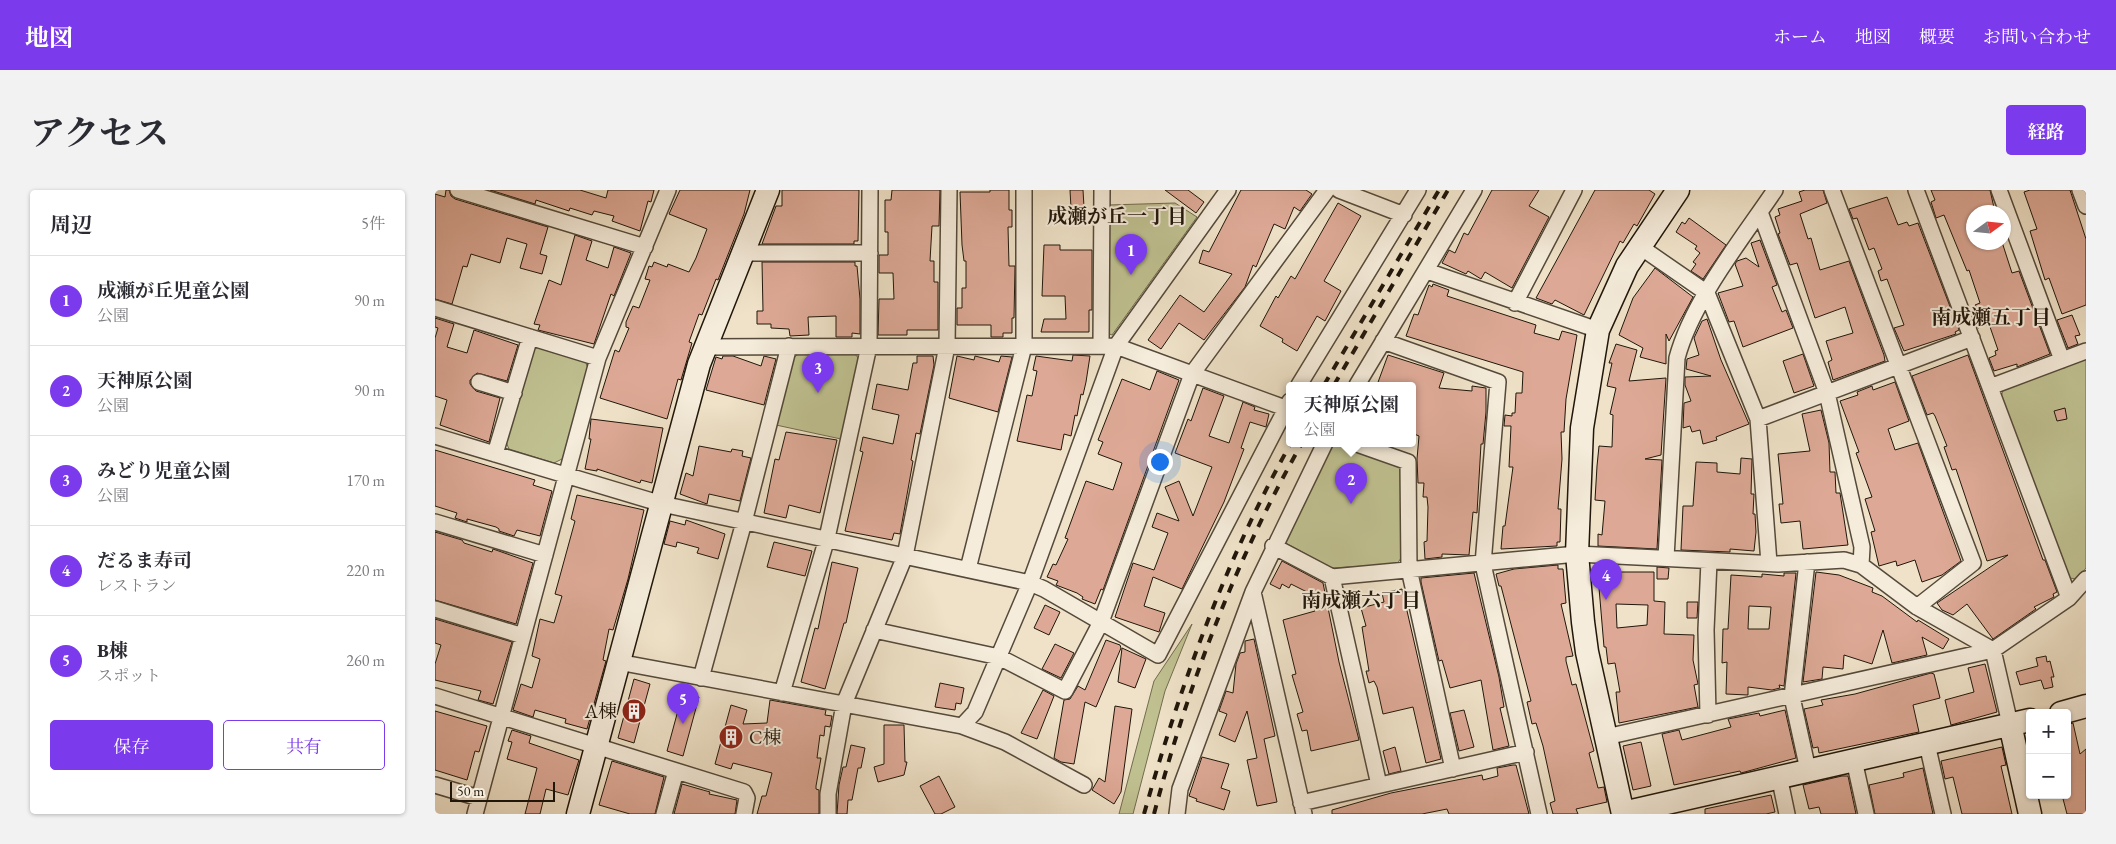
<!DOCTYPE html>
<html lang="ja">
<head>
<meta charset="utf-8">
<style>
  body { margin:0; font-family:"EB Garamond","Noto Serif JP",serif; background:#f2f2f3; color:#2b2b33 }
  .controls { position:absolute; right:15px; bottom:15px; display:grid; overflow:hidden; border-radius:5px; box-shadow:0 1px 4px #0004 }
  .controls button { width:45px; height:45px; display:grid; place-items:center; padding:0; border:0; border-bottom:1px solid #e1e1e2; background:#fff; color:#2b2b33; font:25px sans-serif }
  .compass { position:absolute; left:1531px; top:15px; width:45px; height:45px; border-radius:50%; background:#fff; box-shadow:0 1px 4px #0004; rotate:75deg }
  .scale { position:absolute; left:15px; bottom:12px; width:105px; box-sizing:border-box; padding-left:5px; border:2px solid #20160a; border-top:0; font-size:14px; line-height:18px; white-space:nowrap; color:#20160a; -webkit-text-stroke:4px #f5ecdb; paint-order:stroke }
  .you { position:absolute; left:724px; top:271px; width:18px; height:18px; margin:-12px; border:4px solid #fff; border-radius:50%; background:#1a73e8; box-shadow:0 0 0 8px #1a73e833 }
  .badge { display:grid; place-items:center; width:32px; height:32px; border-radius:50%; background:#7c3aed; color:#fff; font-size:16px; font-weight:700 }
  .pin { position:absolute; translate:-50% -41px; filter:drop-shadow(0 1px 2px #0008) }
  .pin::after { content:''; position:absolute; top:26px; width:18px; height:15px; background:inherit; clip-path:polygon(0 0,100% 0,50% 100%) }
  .popup { position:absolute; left:851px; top:192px; width:130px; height:65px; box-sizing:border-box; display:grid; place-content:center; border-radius:5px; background:#fff; filter:drop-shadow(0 1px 4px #0005); font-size:16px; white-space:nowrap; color:#7c7c81 }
  .popup b { font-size:19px; color:#2b2b33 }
  .popup::after { content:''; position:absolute; left:50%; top:100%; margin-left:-10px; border:10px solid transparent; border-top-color:#fff }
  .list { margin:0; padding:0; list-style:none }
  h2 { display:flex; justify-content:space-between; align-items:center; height:65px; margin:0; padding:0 20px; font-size:21px }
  h2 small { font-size:16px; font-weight:400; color:#7c7c81 }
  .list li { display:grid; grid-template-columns:32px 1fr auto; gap:15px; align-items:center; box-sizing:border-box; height:90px; padding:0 20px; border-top:1px solid #e1e1e2 }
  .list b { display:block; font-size:19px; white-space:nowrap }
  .list p { margin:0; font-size:16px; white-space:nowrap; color:#7c7c81 }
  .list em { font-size:16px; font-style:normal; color:#7c7c81 }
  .actions { display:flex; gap:10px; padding:15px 20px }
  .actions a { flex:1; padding:11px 0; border:1px solid #7c3aed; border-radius:5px; text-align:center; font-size:18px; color:#7c3aed }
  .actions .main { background:#7c3aed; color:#fff }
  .map { position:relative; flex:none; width:1651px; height:624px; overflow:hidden; border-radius:5px }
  header { display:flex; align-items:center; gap:30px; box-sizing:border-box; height:70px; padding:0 25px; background:#7c3aed; color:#fff }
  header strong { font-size:24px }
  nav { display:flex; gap:28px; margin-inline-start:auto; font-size:18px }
  .intro { display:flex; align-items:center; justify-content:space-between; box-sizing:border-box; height:120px; padding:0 30px }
  h1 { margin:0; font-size:35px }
  .button { padding:12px 22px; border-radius:5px; background:#7c3aed; color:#fff; font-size:18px; font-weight:700 }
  main { display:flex; gap:30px; padding:0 30px }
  aside { flex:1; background:#fff; border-radius:5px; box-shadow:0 1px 4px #0004 }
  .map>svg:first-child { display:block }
</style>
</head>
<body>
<header>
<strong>地図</strong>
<nav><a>ホーム</a><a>地図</a><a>概要</a><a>お問い合わせ</a></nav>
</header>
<div class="intro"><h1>アクセス</h1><a class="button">経路</a></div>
<main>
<aside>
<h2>周辺<small>5件</small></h2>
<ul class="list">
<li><span class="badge">1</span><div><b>成瀬が丘児童公園</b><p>公園</p></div><em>90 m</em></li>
<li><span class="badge">2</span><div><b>天神原公園</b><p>公園</p></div><em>90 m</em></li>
<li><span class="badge">3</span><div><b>みどり児童公園</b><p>公園</p></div><em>170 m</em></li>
<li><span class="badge">4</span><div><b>だるま寿司</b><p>レストラン</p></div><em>220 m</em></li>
<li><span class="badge">5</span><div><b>B棟</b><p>スポット</p></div><em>260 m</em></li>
</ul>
<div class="actions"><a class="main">保存</a><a>共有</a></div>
</aside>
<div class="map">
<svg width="1651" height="624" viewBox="0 0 1651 624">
  <rect width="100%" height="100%" fill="#efe2c8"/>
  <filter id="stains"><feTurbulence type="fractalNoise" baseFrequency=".004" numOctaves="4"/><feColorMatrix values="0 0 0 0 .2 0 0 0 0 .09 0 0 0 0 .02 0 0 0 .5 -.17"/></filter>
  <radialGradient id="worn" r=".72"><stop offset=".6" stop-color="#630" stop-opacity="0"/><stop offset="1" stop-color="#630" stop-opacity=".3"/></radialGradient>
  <path fill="#c0c191" stroke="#706c4e" d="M740 13 762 27 677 145 672 143 673 15Z
    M105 157 150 171 153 178 129 268 119 273 74 259 71 252 99 159Z
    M366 162H418L425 170 406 249 341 235 357 169Z
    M1651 168V378L1642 389 1634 388 1566 207 1568 200Z
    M905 254 967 277 968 365 962 374 897 378 847 351 894 255Z
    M757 434 730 501 698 624H684L719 491Z"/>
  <path fill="#dda996" stroke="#20160a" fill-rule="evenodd" d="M11 0H14L16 6 20 9 113 37 105 64 112 66 107 84 85 78 92 54 72 48 65 73 36 64 32 77 28 76 17 114 0 109V4L10 7Z
    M55 0H145L171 8 173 0H219L216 12 213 11 205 41 177 31 179 26 159 21 157 25 135 18 134 21 101 10 100 14Z
    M245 0H315L309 24 283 90 281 89 267 125 264 124 254 152 257 153 246 190 243 189 232 229 165 208 180 160 184 162 194 138 191 137V132L198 116 204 118 215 90 210 89 214 76 217 77 219 72 232 77 233 74 254 82 261 68 272 39 234 24Z
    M347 0H424L423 51H419V54H327L341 16H347Z
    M457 0H505L504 36H497L495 71H499V92H503V140H472V145H443L444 109H459L458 83H444V65H453V42H450V10H456Z
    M555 0H574V20H577V37H573L574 76H580L579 128H577V143H568V147H556V135H522V118H527V98H531V71H529L527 55 525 2H555Z
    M635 0H648L649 17 636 18Z
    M730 0H753L769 12 761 23Z
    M806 0H871L877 4 865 21 859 17 850 39 839 34 821 77 818 75 810 97 769 150 744 133 726 159 713 150 745 105 769 122 797 84 764 73 768 60 774 62Z
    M1057 0H1104L1094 16 1114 27 1077 98 1050 82 1046 89 1033 81 1031 84 1007 73 1014 60 1020 63 1029 43 1033 45Z
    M1160 0H1214L1220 4 1202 36 1199 34 1188 53 1185 51 1149 125 1120 110 1117 114 1101 108Z
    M1370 0H1388L1392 13 1365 24 1373 49 1376 48 1385 80 1414 71 1449 165 1450 171 1398 190 1393 172 1397 170 1391 151 1418 143 1410 117 1380 128 1362 73 1355 75 1343 44 1345 43 1340 27 1345 25 1343 19 1367 11 1364 2Z
    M1496 0H1555L1560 22H1538V52H1567L1577 83 1584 81 1615 164 1582 177V174L1559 181 1554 168 1561 165 1560 161 1563 160 1554 134 1543 138 1541 134 1537 121 1542 119 1540 115 1545 113 1534 80 1532 81 1509 25 1501 28 1496 12 1500 10Z
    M1595 0H1635L1651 49V115L1627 124 1614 88 1610 90 1595 41 1602 39 1589 2Z
    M1452 7 1463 35 1472 32 1474 36 1483 33 1524 140 1520 142 1521 144 1469 161 1459 138 1469 135 1452 89 1446 91 1443 81 1447 79 1439 58 1434 60 1422 28 1418 29 1414 19Z
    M903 13 926 26 889 91 906 101 890 131 882 126 862 161 847 152 848 149 825 136 841 106 843 108 856 86 860 89Z
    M1254 28 1291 55 1268 89 1256 81 1261 74 1258 72 1265 63 1260 59 1262 56 1241 42 1247 32 1250 34Z
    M140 45 157 51 151 70 173 78 179 57 196 63 179 106 176 104 159 154 103 140 105 135 99 134 114 90 126 95Z
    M1325 50 1342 95 1337 97 1347 122 1351 120 1358 138 1308 157 1299 131 1294 132 1283 103 1308 96 1300 74 1302 71 1311 68 1324 77 1316 53Z
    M609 55H625V60H657V120H654V142H606L609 129H631L630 106H607Z
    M327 72H420V76H422L425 109V144L417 143V147H401V126L373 127 374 145 355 146 354 139 336 138V134H322V121H328Z
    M1220 78 1258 107 1234 151 1231 144V174L1205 167 1208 158 1184 145 1198 108Z
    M998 94 1014 100 1012 106 1101 135 1099 143 1124 150 1127 141 1142 145 1131 209 1129 242H1126L1127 269 1123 319H1126L1125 352H1122V356L1066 359 1068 336H1070L1078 277H1074L1076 236H1069L1070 225 1077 226V223H1080L1081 203H1087L1088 182 971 146 979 124 983 125 994 95 997 97Z
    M1637 125 1645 145 1640 146 1643 154 1633 158 1622 130Z
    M0 128 19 134 12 157 32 163 39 140 83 155 72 191 42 183 35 190V194L41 201 65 208 54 252 5 235 12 210 0 206V148L3 138 0 137Z
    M1272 129 1286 170 1314 234 1281 247 1282 250 1268 254 1265 240 1257 242 1255 236 1248 238 1249 213 1256 211 1250 195V187L1276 186 1251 179 1252 169 1264 165 1259 148 1267 131Z
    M1181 154 1202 160 1194 191 1231 188 1226 265 1210 269 1227 270 1222 359 1163 356V344L1167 345 1170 311 1160 310 1162 276 1164 256 1177 257 1178 225 1175 224 1181 198 1172 196 1177 173H1174Z
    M1368 164 1379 196 1359 203 1348 171Z
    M638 165 655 166 651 192 648 205 646 204 642 226 640 225 636 246 629 244 626 260 582 251 592 205 597 206 602 181 598 180 601 166 637 171Z
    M953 165 1009 183 1004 198 1037 201V196L1051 198V222L1048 254H1046L1042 323 1038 322 1034 365 1007 364V367L990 369 989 352 992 351 993 317 992 307H988L989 293H983L982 269 984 246 977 243V195H942Z
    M1533 165 1608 370H1610L1622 402 1618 404 1619 407 1599 417 1601 419 1558 449 1532 414 1518 425 1507 420 1502 413 1573 365 1552 371 1521 279 1517 280 1509 257 1512 256 1500 226 1498 223 1492 225 1477 186Z
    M288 166H298L326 176 329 166 341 169 329 215 271 200 281 167 287 169Z
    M482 166H498L499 175 485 244 481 243 476 270 478 271 465 344 459 343 457 350 410 341 428 262 425 261 428 247 458 254 464 225 437 219 442 194 473 200 478 173H482Z
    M522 166 539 170 540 166 564 172 566 166 577 167 563 222 514 208Z
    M722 181 744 190 668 400 666 399 660 414 647 409 648 407 642 403 621 395 623 391 612 387 618 374 621 375 633 349 630 348 651 291 678 300 687 273 663 264 668 252 663 250 687 189 715 200Z
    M1460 192 1474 231 1453 239 1460 260 1483 253 1526 371 1507 385 1487 392 1480 370 1462 376 1461 371 1444 376 1436 342 1440 341 1430 309 1437 307 1421 263 1424 262 1405 211 1423 205 1422 202 1437 196 1438 200Z
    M768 198 789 206 774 246 794 253 808 212 820 217 819 220 834 224 831 237 815 232 806 258 809 259 789 312 747 399 718 387 709 416 730 423 724 442 680 427 698 373 719 380 733 343 717 337 722 323 744 331 730 297 744 291 758 326 777 277 740 263 753 229 756 231Z
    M1630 218 1632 229 1622 231 1619 221Z
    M1386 220 1394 253 1395 282H1400L1401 303H1405L1413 355 1368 359 1365 331 1346 333 1344 314H1348L1343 264 1375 261 1367 224Z
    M156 229 228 238 217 293 206 290 205 293 162 279V281L150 279 156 249H154Z
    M351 242 402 250 385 323 354 315 351 328 329 323 340 269 344 270Z
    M264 256 296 262 297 259 308 261 307 266 316 268 305 311 274 304 272 314 245 304 251 283 258 286Z
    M0 260 100 290 98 295 117 301 105 346 82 340 79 346 64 341V339L61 337 32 329V332L20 328 22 323 0 316Z
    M1306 268 1317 269 1316 304H1319L1318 324H1320L1321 342 1319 361 1295 359V362L1246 360 1248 316H1258L1261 272 1282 273V282L1305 284Z
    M142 305 209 320 193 389 178 440 174 439 168 470 171 471 152 539 130 533 131 529 100 520 98 527 78 520 86 494 97 498 105 469 97 466 105 429 119 433 127 406 120 404 140 331 136 329Z
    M251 330 290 344 283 369 262 363 264 358 242 352 241 357 229 354 235 331 250 335Z
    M0 342 27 350 29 353 57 362 58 359 98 373 81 434 0 410Z
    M339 352 377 361 370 386 332 377Z
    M847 371 888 393 904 472 924 550 876 561 872 540 867 541 862 524 868 522 857 485 861 484 848 430 880 421 876 404 856 394 854 398 847 394 845 399 835 394Z
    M397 372 423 378 411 433H409L390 499 366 492 380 438 383 439Z
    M1162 374 1179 375V382H1219V411L1230 412 1229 444 1259 445 1258 470 1263 494 1259 495 1263 517 1184 533 1181 502H1185L1180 473 1173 474 1171 457H1169ZM1181 414 1213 415 1212 435 1182 438Z
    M1123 375V379H1128L1131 413 1126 414 1138 466 1131 467V471L1137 495 1141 494 1159 561 1154 563 1163 598 1169 597 1172 612 1141 619 1143 624H1118L1115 613 1120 611 1108 556 1101 533 1097 534 1092 512 1096 511 1066 396H1064L1061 384 1079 379Z
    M1222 377 1234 378 1233 389H1222Z
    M1381 382 1404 385 1438 398 1437 402 1447 406 1482 432 1483 430 1514 449 1508 459 1487 447 1492 465 1457 473 1448 440 1437 474 1409 465 1408 479 1388 477 1387 489 1368 492Z
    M1039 383 1064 487 1069 517 1065 518 1074 556 1058 560 1046 490 1015 498 1007 470 1004 471 986 392V388Z
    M1349 383H1361L1349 496 1344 495 1345 498 1337 500 1313 497V505L1291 504 1292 472 1287 473 1288 439H1293L1296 385 1327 387V384L1349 386ZM1314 416 1336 417 1334 439H1313Z
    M967 399 1006 569 991 573 978 517 948 524 942 497 939 491 934 493 931 481H934L927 437 931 436 926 418 949 412 947 403Z
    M1252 412H1263L1262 428H1252Z
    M610 415 625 422 614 445 599 438Z
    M0 429 77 452 58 514 43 510 46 501 0 490V474L6 455 0 453Z
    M819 449 840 546 829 549 842 612 822 616 812 570 822 568 812 521 800 552 784 545 792 524 784 521 791 501 798 503 801 474 805 463 810 462V451Z
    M671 450 685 455 686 458 661 517 650 512 639 574 626 572 619 568 629 510 635 509 643 496 650 500Z
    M620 454 639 463 626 488 607 479Z
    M687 458 711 469 700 498 683 492Z
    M1611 466 1612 472 1615 471 1619 487H1616L1618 497 1609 499 1606 490 1585 495 1581 482 1603 476 1601 468Z
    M1550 474 1562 522 1516 535 1510 510 1539 502 1533 478Z
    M1496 483 1499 484 1505 508 1478 515 1484 542 1384 563 1383 557 1378 558 1369 519 1388 515 1386 510 1420 504Z
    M199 489 215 494 199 553 183 548Z
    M505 493 529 498 526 514 521 513 520 520 500 517Z
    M608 500 619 506 602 549 586 543Z
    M248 502 264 507 248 566 232 561Z
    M335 510 391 520 390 525 397 526 395 537 390 536 389 546 385 545 382 568H386L381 596V599L384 600V624H322L327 606H331L337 583 298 573 296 579 280 574 296 515 312 520 308 534 332 533Z
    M680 516 697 519 686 602 679 614 657 600 664 588 670 592Z
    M1029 520 1039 557 1024 561 1015 523Z
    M1350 520 1361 568 1306 583 1305 581 1239 595 1227 544 1244 540 1247 550 1296 537 1293 529 1324 523 1325 526Z
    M0 521 52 536 44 562 40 561 32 590 0 580Z
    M1638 533 1645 564 1651 559V624H1632L1627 605H1632V535Z
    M449 535H469L470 572H472L469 585 443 592 439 577 449 574Z
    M77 540 96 546 94 553 144 570 133 605 111 599 105 624H90L102 578 72 569 77 552 73 551Z
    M1206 552 1216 596 1198 600 1188 556Z
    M416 555 430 558 426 578H423L417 610H413L412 624H402L404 595 408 577H411Z
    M960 557 966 581 954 584 948 561Z
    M1567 557 1571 575 1566 576 1577 624H1527L1518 587 1510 589 1506 571Z
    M767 567 794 574 786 598 795 601 789 620 761 611 762 609 754 606Z
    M177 571 229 587 220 624H195L164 615Z
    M1078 575H1081L1094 624H1014L1012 619 987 624H897V620L956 603 1047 585 1048 590 1063 586 1062 578Z
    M1488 578 1498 624H1440L1434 595 1469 587 1468 583Z
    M504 586 520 617 506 624H500L485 596Z
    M1407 586H1413L1421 624H1386L1384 617 1374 619 1368 595Z
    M247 594 275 602 274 604 302 610 300 624H239Z
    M1336 605 1340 622 1331 624H1270V619Z"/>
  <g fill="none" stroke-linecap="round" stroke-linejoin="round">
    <defs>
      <path id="street" d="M23 0 210 57
        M904 0 969 25
        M1397 0 1538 373 1482 417
        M1481 0 1634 408
        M1564 0 1627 170
        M1645 0 1651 16
        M1325 22 1392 203 1427 357 1426 375
        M1204 56 1272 103 1323 229 1334 373
        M308 63H435
        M992 81 1163 140
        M1080 113 1139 0
        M0 118 163 168
        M948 151 1063 192 1048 374 1104 624
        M666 156 667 0
        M270 157 681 156 850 218
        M44 192 79 203
        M864 195 983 0
        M922 195 1039 0
        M1555 197 1651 161
        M1323 229 1537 148
        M0 246 227 314 595 393 609 399 723 465 855 211
        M919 253 973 272 974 379 1018 579
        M60 264 95 147
        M0 332 110 365
        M838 356 897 387 1142 364 1343 374 1409 370 1426 375 1482 417 1558 460 1575 534
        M1231 368 1242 168C1257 111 1307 49 1340 0
        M1372 372 1357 507 1373 580
        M533 379 589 156V0
        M897 387 944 595
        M818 402 869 624
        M0 419 88 446
        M439 440 564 467 630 501 666 432 757 184 892 0
        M183 472 527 536 570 552 649 595
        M266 488 309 332 354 156
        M347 503 392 348 434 156 435 0
        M0 506 309 602 312 608 309 624
        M1273 525 1271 440 1274 371
        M527 536 540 522 595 393 681 156 793 0
        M1171 547 1558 460 1634 408 1651 389
        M1492 554 1508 624
        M1419 570 1431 624
        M1344 586 1352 624
        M0 595 44 608
        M866 613 1091 562
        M40 624 163 168 233 0
        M229 624 241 581
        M393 624V604L409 514 470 366 512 156 514 0
        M742 624 745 599 818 402 890 253"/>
      <path id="secondary" d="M1626 523 1651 516
        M1575 534 1595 624
        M1188 623 1595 530
        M143 624 264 174 333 0
        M1188 624 1152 462 1148 432 1142 364 1147 238 1163 140 1192 76 1243 0"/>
    </defs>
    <use href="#street" stroke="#54493a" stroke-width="18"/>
    <use href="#secondary" stroke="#20160a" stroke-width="25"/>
    <use href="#street" stroke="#f5ecdb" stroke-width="15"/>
    <use href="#secondary" stroke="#f5ecdb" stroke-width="22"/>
    <path stroke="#20160a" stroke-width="4" stroke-dasharray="9 9" stroke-linecap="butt" d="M889 195 1004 0
      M899 195 1013 0
      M709 624C745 496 791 369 856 253
      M719 624C753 495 801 369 867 253"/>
  </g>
  <defs>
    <symbol id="building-disc" viewBox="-11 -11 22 22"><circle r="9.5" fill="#8f2418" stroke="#f5ecdb"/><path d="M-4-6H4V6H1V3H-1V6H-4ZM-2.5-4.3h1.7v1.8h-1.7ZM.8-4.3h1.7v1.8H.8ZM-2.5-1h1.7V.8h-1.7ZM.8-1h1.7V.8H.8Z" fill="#fff"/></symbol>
  </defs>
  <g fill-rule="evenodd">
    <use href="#building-disc" x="185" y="507" width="28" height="28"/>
    <use href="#building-disc" x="282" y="533" width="28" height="28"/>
  </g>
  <g text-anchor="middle" stroke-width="4" stroke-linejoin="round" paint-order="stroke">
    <g font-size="19" fill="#20160a" stroke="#f5ecdb" text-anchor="end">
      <text x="182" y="528">A棟</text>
      <text x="314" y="554" text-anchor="start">C棟</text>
    </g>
    <g font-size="20" font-weight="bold" fill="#20160a" stroke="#f5ecdb">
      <text x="682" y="33">成瀬が丘一丁目</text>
      <text x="1556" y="134">南成瀬五丁目</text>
      <text x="926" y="417">南成瀬六丁目</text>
    </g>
  </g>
  <rect width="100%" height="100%" filter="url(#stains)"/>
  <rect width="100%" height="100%" fill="url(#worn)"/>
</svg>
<div class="controls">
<button>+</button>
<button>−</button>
</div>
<svg class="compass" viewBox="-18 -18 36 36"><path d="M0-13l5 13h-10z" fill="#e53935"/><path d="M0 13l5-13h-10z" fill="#7c7c81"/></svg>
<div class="scale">50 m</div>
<div class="you"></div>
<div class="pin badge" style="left:696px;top:85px">1</div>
<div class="pin badge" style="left:916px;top:314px">2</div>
<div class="popup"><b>天神原公園</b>公園</div>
<div class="pin badge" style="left:383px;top:203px">3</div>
<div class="pin badge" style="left:1171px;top:410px">4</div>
<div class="pin badge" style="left:248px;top:534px">5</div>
</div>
</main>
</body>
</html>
